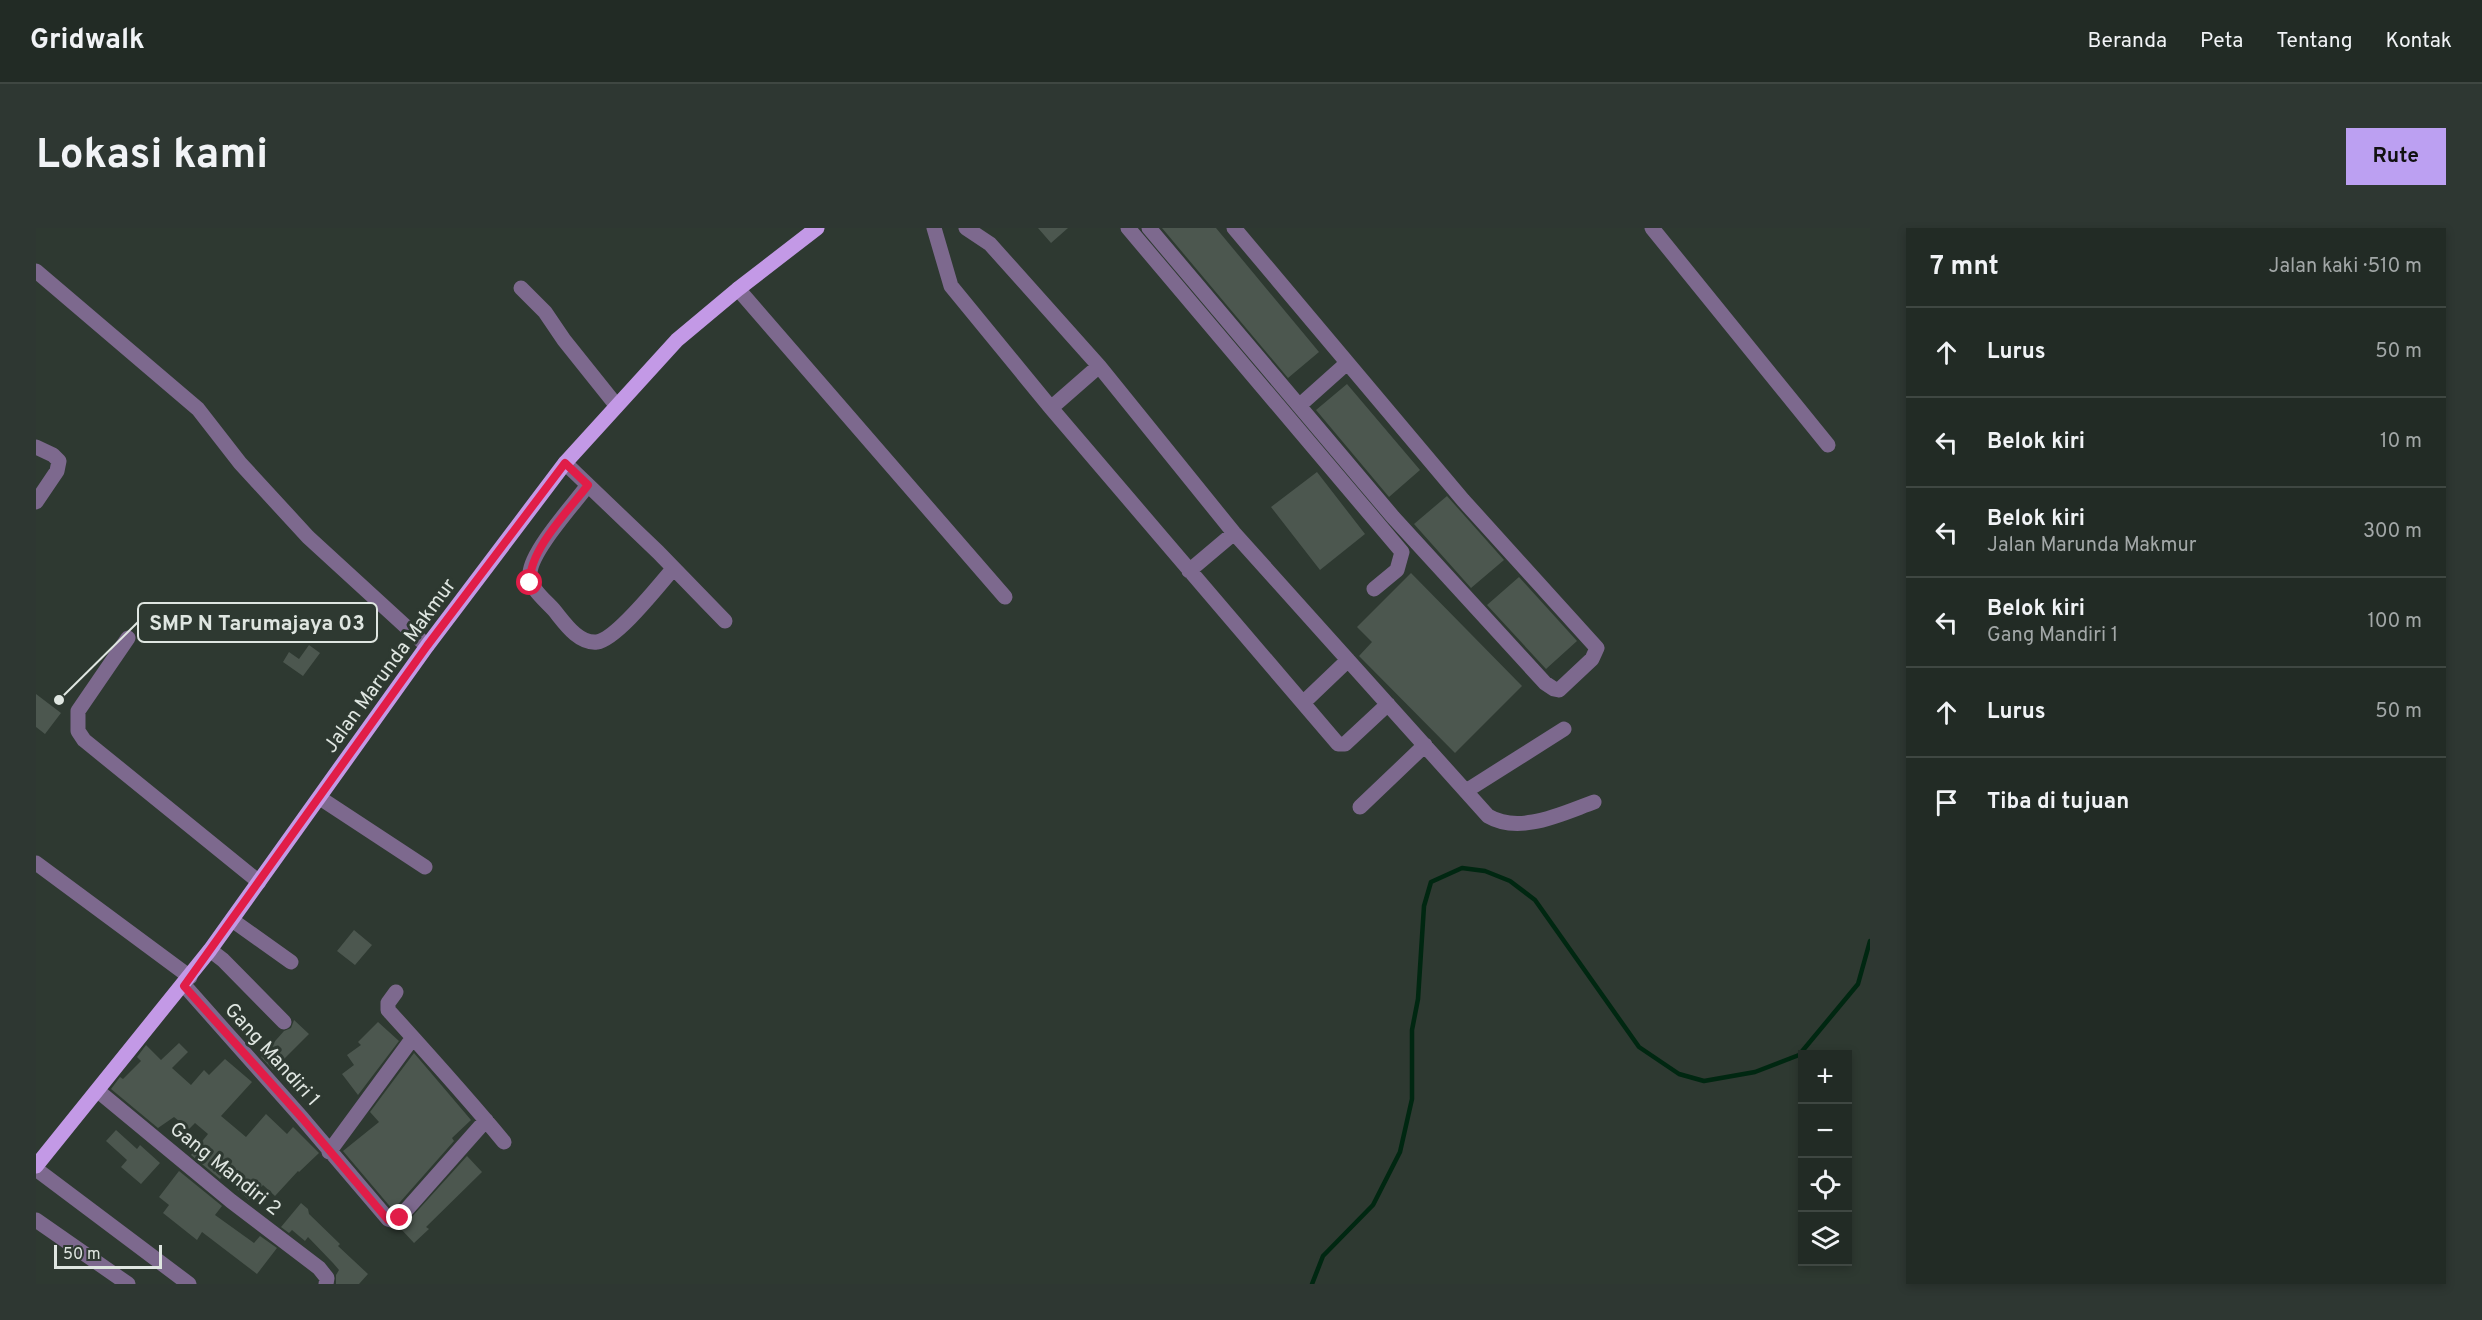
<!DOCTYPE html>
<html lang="id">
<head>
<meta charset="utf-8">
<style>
  body { margin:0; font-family:Overpass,sans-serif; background:#2e3732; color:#f1f3f6 }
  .controls { position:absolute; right:18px; bottom:18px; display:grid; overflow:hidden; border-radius:0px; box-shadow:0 3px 9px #0003 }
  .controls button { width:54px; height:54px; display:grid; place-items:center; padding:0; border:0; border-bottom:2px solid #3f4742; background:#222b25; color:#f1f3f6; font:30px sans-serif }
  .scale { position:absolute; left:18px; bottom:15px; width:108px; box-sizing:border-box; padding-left:6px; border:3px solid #dfe6e1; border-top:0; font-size:16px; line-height:21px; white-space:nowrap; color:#dfe6e1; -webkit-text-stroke:4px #2e3931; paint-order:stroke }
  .stop { position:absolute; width:18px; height:18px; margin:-14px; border:4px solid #e11d48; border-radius:50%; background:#fff }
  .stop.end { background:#e11d48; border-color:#fff; box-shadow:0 2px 6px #0008 }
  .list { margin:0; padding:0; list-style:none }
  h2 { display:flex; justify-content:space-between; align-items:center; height:78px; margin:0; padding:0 24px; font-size:26px }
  h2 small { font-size:20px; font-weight:400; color:#a2a7a7 }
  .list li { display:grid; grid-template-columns:39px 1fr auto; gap:18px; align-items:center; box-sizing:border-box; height:90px; padding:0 24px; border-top:2px solid #3f4742 }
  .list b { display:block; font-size:22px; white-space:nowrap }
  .list p { margin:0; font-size:20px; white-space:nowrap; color:#a2a7a7 }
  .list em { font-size:20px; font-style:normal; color:#a2a7a7 }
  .icon { flex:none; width:33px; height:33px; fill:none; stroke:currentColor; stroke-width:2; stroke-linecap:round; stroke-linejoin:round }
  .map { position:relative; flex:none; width:1834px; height:1056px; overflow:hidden; border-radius:0px }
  header { display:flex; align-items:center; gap:36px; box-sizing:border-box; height:84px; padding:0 30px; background:#222b25; border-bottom:2px solid #3f4742 }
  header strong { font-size:28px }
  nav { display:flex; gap:33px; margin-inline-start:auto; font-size:21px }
  .intro { display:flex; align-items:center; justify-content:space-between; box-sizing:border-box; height:144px; padding:0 36px }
  h1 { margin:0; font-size:42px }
  .button { padding:15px 27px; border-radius:0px; background:#bca0f2; color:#111; font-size:21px; font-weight:700 }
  main { display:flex; gap:36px; padding:0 36px }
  aside { flex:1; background:#222b25; border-radius:0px; box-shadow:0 3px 9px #0003 }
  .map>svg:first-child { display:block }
</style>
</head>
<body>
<header>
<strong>Gridwalk</strong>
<nav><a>Beranda</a><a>Peta</a><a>Tentang</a><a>Kontak</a></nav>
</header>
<div class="intro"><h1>Lokasi kami</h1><a class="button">Rute</a></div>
<main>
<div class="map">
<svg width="1834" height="1056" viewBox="0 0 1834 1056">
  <rect width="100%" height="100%" fill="#2e3931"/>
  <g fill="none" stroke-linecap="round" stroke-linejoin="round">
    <path stroke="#002711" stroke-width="4.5" d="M1276 1056 1287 1028 1337 977 1364 924 1376 871V802L1382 771 1388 678 1395 654 1426 640 1449 643 1474 653 1499 672 1603 819 1643 846 1668 853 1719 844 1763 827 1822 756 1834 713"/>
  </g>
  <path fill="#4c574f" d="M1002 0H1032L1015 15Z
    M1126 0H1180L1283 124 1252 150Z
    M1311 156 1384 242 1353 269 1280 182Z
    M1281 244 1329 306 1284 342 1235 279Z
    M1411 268 1468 332 1435 360 1378 296Z
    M1375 345 1486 458 1419 525 1323 428 1336 414 1321 399Z
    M1483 349 1541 413 1510 441 1451 377Z
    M273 417 284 425 267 448 247 434 253 424 263 431Z
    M0 466 25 485 9 506 0 499Z
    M318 702 336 717 319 737 301 723Z
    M258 792 273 806 237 842 225 829 248 803 255 800Z
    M342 794 363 813 322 867 306 846 318 837 311 827 325 817 322 814Z
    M143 815 152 824 136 840 155 857 168 842 173 847 189 831 216 854 185 888 210 909 230 886 251 906 257 899 283 925 263 944 262 943 239 968 227 957 213 972 187 948 184 951 155 927 172 906 159 895 153 901 138 889 122 900 75 861 84 849 87 851 105 833 101 829 110 817 125 832Z
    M378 825 435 892 416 910 418 913 357 982 307 923 343 894 334 884Z
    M80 902 101 921 104 917 124 935 105 956 85 939 91 932 70 913Z
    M431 928 446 944 390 999 393 1001 378 1015 365 1001Z
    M143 943 186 978 179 987 218 1015 224 1008 241 1020 221 1046 166 1004 161 1012 127 985 133 977 123 969Z
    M265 975 272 981 273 986 304 1016 302 1018 332 1046 323 1056H300V1047L303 1042 297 1035 272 1009 269 1013 256 1002 253 1005 245 999Z"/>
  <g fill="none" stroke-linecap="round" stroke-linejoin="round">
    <path stroke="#7d698e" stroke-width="15" d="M898 0 915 58 1015 180 1302 516H1309L1352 476
      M930 0 954 16 1063 138 1198 305 1452 588C1484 607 1527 585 1558 574
      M1092 0 1366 324 1361 342 1338 361
      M1113 0 1357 289 1509 455 1518 461 1523 462 1556 431 1561 420 1427 272 1198 0
      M1616 0 1792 217
      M0 43 162 181 204 235 272 309 391 418
      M485 60 509 84 528 112 580 177
      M702 61 969 369
      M1264 177 1311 135
      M1015 180 1063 138
      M0 219 17 227 23 233 21 243 0 274
      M529 235 622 324 689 393
      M552 257C538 276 495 323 494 345 492 359 509 372 518 382 528 394 542 416 561 414 581 411 623 357 637 341
      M1153 343 1198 305
      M92 410 42 483V503L48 512 223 654
      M1267 475 1312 432
      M1430 563 1528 501
      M284 570 389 639
      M1324 579 1389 517
      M0 635 154 749
      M196 692 255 734
      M174 722 187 732 248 794
      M148 757 266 890 352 991 359 993 364 989 450 892
      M360 764 352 775V782C391 825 431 869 468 914
      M62 863 195 973 283 1040 291 1050 290 1056
      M293 924 376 811
      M0 941 153 1056
      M0 992 92 1056"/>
    <path stroke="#c399e6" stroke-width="15" d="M0 938 174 722 391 418 529 235 641 112 702 61 781 0"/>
  </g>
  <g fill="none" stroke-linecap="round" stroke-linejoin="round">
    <path stroke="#e11d48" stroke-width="8" d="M364 990 359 993 352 992 266 890 148 758 391 418 529 235 552 257C533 282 492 323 494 355"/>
  </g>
  <g text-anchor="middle" stroke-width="6" stroke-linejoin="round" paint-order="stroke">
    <g font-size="20" fill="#dfe6e1" stroke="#2e3931">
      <text transform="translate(353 437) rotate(-54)" y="7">Jalan Marunda Makmur</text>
      <text transform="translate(237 826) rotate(48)" y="7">Gang Mandiri 1</text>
      <text transform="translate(190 940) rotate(39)" y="7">Gang Mandiri 2</text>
    </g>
  </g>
  <path fill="none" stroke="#dfe6e1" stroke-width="2" d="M23 472L102 394"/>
  <circle fill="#dfe6e1" stroke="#2e3931" stroke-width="2" cx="23" cy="472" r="6"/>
  <rect fill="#2e3931" stroke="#dfe6e1" stroke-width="2" x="102" y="375" width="239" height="39" rx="6"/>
  <g font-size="21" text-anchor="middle" font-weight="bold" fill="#dfe6e1">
    <text x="221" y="402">SMP N Tarumajaya 03</text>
  </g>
</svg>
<div class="controls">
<button>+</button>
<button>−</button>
<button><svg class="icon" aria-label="locate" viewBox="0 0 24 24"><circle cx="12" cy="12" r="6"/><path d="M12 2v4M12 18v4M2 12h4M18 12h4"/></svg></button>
<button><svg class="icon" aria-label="layers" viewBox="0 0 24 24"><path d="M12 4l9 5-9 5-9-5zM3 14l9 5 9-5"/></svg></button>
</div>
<div class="scale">50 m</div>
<div class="stop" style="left:494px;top:355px"></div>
<div class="stop end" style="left:364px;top:990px"></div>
</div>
<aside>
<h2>7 mnt<small>Jalan kaki · 510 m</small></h2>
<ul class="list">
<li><svg class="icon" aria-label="ahead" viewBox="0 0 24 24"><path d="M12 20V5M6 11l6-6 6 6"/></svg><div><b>Lurus</b></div><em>50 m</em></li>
<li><svg class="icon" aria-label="left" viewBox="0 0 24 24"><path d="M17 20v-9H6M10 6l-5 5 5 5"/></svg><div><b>Belok kiri</b></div><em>10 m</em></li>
<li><svg class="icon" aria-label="left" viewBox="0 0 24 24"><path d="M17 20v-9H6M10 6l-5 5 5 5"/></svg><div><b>Belok kiri</b><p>Jalan Marunda Makmur</p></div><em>300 m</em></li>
<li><svg class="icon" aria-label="left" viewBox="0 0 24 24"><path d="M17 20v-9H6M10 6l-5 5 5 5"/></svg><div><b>Belok kiri</b><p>Gang Mandiri 1</p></div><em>100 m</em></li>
<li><svg class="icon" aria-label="ahead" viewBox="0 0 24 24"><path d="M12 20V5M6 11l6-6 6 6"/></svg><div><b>Lurus</b></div><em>50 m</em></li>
<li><svg class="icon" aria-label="arrive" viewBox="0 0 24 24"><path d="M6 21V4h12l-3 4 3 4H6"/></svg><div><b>Tiba di tujuan</b></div></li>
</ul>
</aside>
</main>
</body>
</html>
